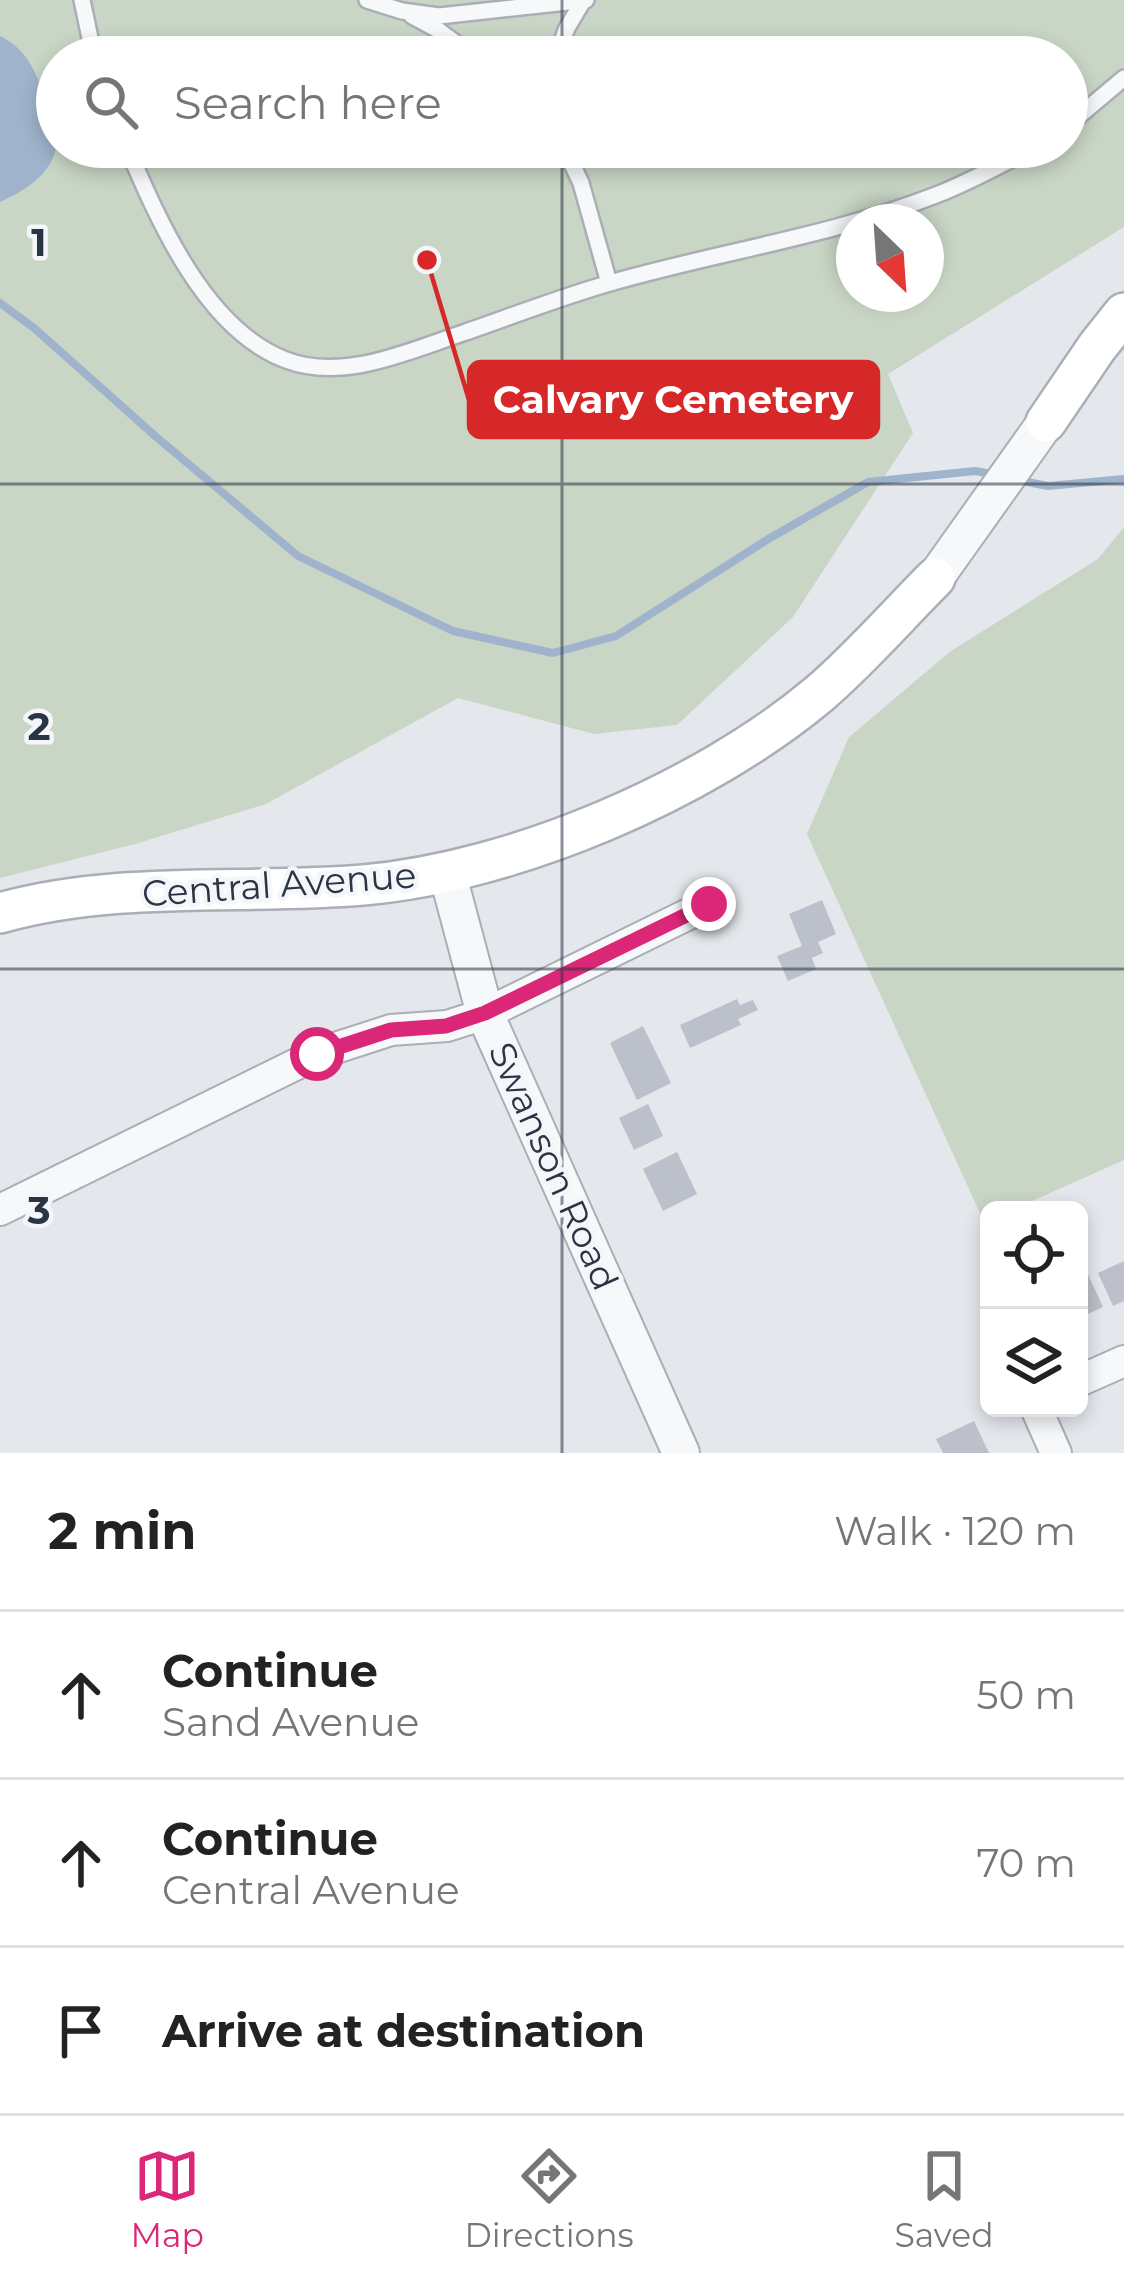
<!DOCTYPE html>
<html lang="en">
<head>
<meta charset="utf-8">
<style>
  body { margin:0; font-family:Montserrat,sans-serif; background:#f2f2f2; color:#222 }
  .controls { position:absolute; right:36px; bottom:36px; display:grid; overflow:hidden; border-radius:18px; box-shadow:0 6px 18px #0003 }
  .controls button { width:108px; height:108px; display:grid; place-items:center; padding:0; border:0; border-bottom:3px solid #e0e0e0; background:#fff; color:#222; font:60px sans-serif }
  .compass { position:absolute; left:836px; top:204px; width:108px; height:108px; border-radius:50%; background:#fff; box-shadow:0 6px 18px #0003; rotate:155deg }
  .stop { position:absolute; width:36px; height:36px; margin:-27px; border:9px solid #db2777; border-radius:50%; background:#fff }
  .stop.end { background:#db2777; border-color:#fff; box-shadow:0 3px 12px #0008 }
  .list { margin:0; padding:0; list-style:none }
  h2 { display:flex; justify-content:space-between; align-items:center; height:156px; margin:0; padding:0 48px; font-size:51px }
  h2 small { font-size:39px; font-weight:400; color:#767676 }
  .list li { display:grid; grid-template-columns:78px 1fr auto; gap:36px; align-items:center; box-sizing:border-box; height:168px; padding:0 48px; border-top:3px solid #e0e0e0 }
  .list b { display:block; font-size:45px; white-space:nowrap }
  .list p { margin:0; font-size:39px; white-space:nowrap; color:#767676 }
  .list em { font-size:39px; font-style:normal; color:#767676 }
  .icon { flex:none; width:66px; height:66px; fill:none; stroke:currentColor; stroke-width:2; stroke-linecap:round; stroke-linejoin:round }
  .map { position:relative; flex:none; width:1124px; height:1453px; overflow:hidden }
  .search { position:absolute; background:#fff; box-shadow:0 6px 18px #0003; left:36px; right:36px; top:36px; height:132px; display:flex; align-items:center; gap:30px; box-sizing:border-box; padding:0 42px; border-radius:66px; color:#767676; font-size:45px }
  .sheet { height:660px; background:#fff }
  nav { display:flex; justify-content:space-around; align-items:center; box-sizing:border-box; height:168px; border-top:3px solid #e0e0e0; background:#fff; font-size:33px; color:#767676 }
  nav a { display:grid; justify-items:center; gap:6px }
  nav .on { color:#db2777 }
  .map>svg:first-child { display:block }
</style>
</head>
<body>
<div class="map">
<svg width="1124" height="1453" viewBox="0 0 1124 1453">
  <rect width="100%" height="100%" fill="#e4e7ec"/>
  <path fill="#c9d6c5" fill-rule="evenodd" d="M0 0H1124V227L888 374 913 433 793 617 677 725 594 734 458 698 266 804 135 844 0 878ZM57 57H1067V147H57ZM854 222H926V294H854Z
    M1124 527V1160L1012 1210H989V1220L984 1222 807 834 849 737 951 651 1098 559Z"/>
  <path fill="#9fb4cc" d="M0 36C26 49 35 69 44 96 48 108 56 119 57 132 60 169 29 189 0 202Z"/>
  <g fill="none" stroke-linecap="round" stroke-linejoin="round">
    <path stroke="#9fb4cc" stroke-width="8" d="M0 303 34 328 154 435 298 556 453 631 553 653 616 636 770 538 868 482 975 471 997 475
      M1017 480 1048 486 1124 479"/>
  </g>
  <path fill="#bbc0ca" d="M822 900 836 934 818 942 823 953 812 958 816 969 788 981 777 956 802 946 789 914Z
    M737 999 740 1005 753 1000 758 1010 738 1019 741 1025 690 1048 680 1025Z
    M643 1026 671 1083 637 1100 610 1043Z
    M648 1104 663 1136 634 1150 619 1118Z
    M677 1152 697 1194 663 1211 643 1169Z
    M1124 1261V1301L1113 1306 1098 1273Z
    M1086 1270 1103 1307 1079 1318V1273Z
    M974 1421 989 1453H943L936 1439Z"/>
  <g fill="none" stroke-linecap="round" stroke-linejoin="round">
    <defs>
      <path id="service" d="M82 0 94 57
        M367 0 402 11 439 16 586 0
        M412 16 438 30 475 57
        M556 57 567 28 583 1
        M1067 126 1124 78
        M127 147C159 222 206 330 286 360 343 382 409 351 463 333 512 316 561 297 610 283 718 252 831 236 936 195 969 182 1003 164 1034 147
        M564 147 581 183 609 283"/>
      <path id="minor" d="M0 1210 317 1054 391 1030 447 1026 485 1014 709 904
        M1079 1381 1124 1361
        M1036 1408 1056 1453"/>
      <path id="tertiary" d="M935 578 1046 422
        M447 872 485 1014 681 1453"/>
      <path id="secondary" d="M1046 422 1097 347 1124 313
        M0 913C118 880 242 895 363 885 514 872 703 791 819 694 860 659 897 616 935 578"/>
    </defs>
    <use href="#service" stroke="#a9aeb7" stroke-width="20"/>
    <use href="#minor" stroke="#a9aeb7" stroke-width="34"/>
    <use href="#tertiary" stroke="#a9aeb7" stroke-width="40"/>
    <use href="#secondary" stroke="#a9aeb7" stroke-width="44"/>
    <use href="#service" stroke="#f7f8fa" stroke-width="15"/>
    <use href="#minor" stroke="#f7f8fa" stroke-width="30"/>
    <use href="#tertiary" stroke="#f7f8fa" stroke-width="36"/>
    <use href="#secondary" stroke="#fff" stroke-width="39"/>
  </g>
  <g fill="none" stroke-linecap="round" stroke-linejoin="round">
    <path stroke="#db2777" stroke-width="15" d="M317 1054 391 1030 446 1026 485 1013 709 904"/>
  </g>
  <path fill="none" stroke="#2b3445" stroke-width="3" stroke-opacity="0.55" d="M562 0V57M562 147V1453M0 484H1124M0 969H1124"/>
  <g text-anchor="middle" stroke-width="9" stroke-linejoin="round" paint-order="stroke">
    <g font-size="36" fill="#2b3445" stroke="#f4f6f9">
      <text transform="translate(279 884) rotate(-4)" y="13">Central Avenue</text>
      <text transform="translate(554 1166) rotate(66)" y="13">Swanson Road</text>
    </g>
  </g>
  <g font-size="39" text-anchor="middle" font-weight="bold" fill="#2b3445" stroke="#f4f6f9" stroke-width="9" stroke-linejoin="round" paint-order="stroke">
    <text x="39" y="256">1</text>
    <text x="39" y="740">2</text>
    <text x="39" y="1224">3</text>
  </g>
  <path fill="none" stroke="#d62828" stroke-width="4.5" d="M427 260L469 400"/>
  <circle fill="#d62828" stroke="#f4f6f9" stroke-width="4.5" cx="427" cy="260" r="12"/>
  <rect fill="#d62828" stroke="#d62828" stroke-width="4.5" x="469" y="362" width="409" height="75" rx="12"/>
  <g font-size="39" text-anchor="middle" font-weight="bold" fill="#fff">
    <text x="673" y="413">Calvary Cemetery</text>
  </g>
</svg>
<div class="controls">
<button><svg class="icon" aria-label="locate" viewBox="0 0 24 24"><circle cx="12" cy="12" r="6"/><path d="M12 2v4M12 18v4M2 12h4M18 12h4"/></svg></button>
<button><svg class="icon" aria-label="layers" viewBox="0 0 24 24"><path d="M12 4l9 5-9 5-9-5zM3 14l9 5 9-5"/></svg></button>
</div>
<svg class="compass" viewBox="-18 -18 36 36"><path d="M0-13l5 13h-10z" fill="#e53935"/><path d="M0 13l5-13h-10z" fill="#767676"/></svg>
<div class="stop" style="left:317px;top:1054px"></div>
<div class="stop end" style="left:709px;top:904px"></div>
<div class="search"><svg class="icon" aria-label="search" viewBox="0 0 24 24"><circle cx="10" cy="10" r="6"/><path d="M15 15l6 6"/></svg>Search here</div>
</div>
<section class="sheet">
<h2>2 min<small>Walk · 120 m</small></h2>
<ul class="list">
<li><svg class="icon" aria-label="ahead" viewBox="0 0 24 24"><path d="M12 20V5M6 11l6-6 6 6"/></svg><div><b>Continue</b><p>Sand Avenue</p></div><em>50 m</em></li>
<li><svg class="icon" aria-label="ahead" viewBox="0 0 24 24"><path d="M12 20V5M6 11l6-6 6 6"/></svg><div><b>Continue</b><p>Central Avenue</p></div><em>70 m</em></li>
<li><svg class="icon" aria-label="arrive" viewBox="0 0 24 24"><path d="M6 21V4h12l-3 4 3 4H6"/></svg><div><b>Arrive at destination</b></div></li>
</ul>
</section>
<nav>
<a class="on"><svg class="icon" aria-label="map" viewBox="0 0 24 24"><path d="M3 6l6-2 6 2 6-2v14l-6 2-6-2-6 2zM9 4v14M15 6v14"/></svg>Map</a>
<a><svg class="icon" aria-label="directions" viewBox="0 0 24 24"><path d="M12 3l9 9-9 9-9-9zM9 14v-3h6M13 9l2 2-2 2"/></svg>Directions</a>
<a><svg class="icon" aria-label="saved" viewBox="0 0 24 24"><path d="M7 4h10v16l-5-4-5 4z"/></svg>Saved</a>
</nav>
</body>
</html>
